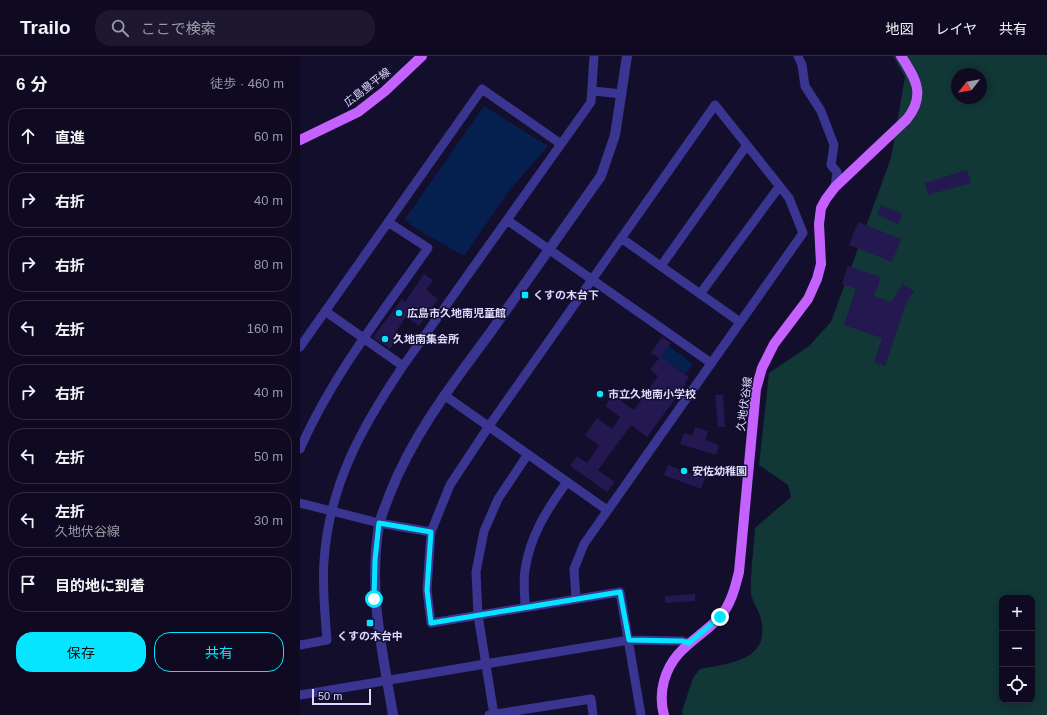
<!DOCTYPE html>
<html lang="ja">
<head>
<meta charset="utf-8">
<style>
  body { margin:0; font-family:Helvetica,"Noto Sans JP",sans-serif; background:#1d182f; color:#f1f3f6 }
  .controls { position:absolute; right:12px; bottom:12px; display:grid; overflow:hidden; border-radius:8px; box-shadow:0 2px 10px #0003 }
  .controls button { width:36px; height:36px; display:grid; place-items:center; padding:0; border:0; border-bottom:1px solid #2f2b40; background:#0f0a22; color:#f1f3f6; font:20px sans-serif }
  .compass { position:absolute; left:651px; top:12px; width:36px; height:36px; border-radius:50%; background:#0f0a22; box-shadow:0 2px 10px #0003; rotate:239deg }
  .scale { position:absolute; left:12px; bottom:10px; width:59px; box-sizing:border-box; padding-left:4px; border:2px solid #dedaff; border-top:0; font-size:11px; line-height:14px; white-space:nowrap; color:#dedaff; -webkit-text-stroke:3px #140e2d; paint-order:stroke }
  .stop { position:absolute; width:12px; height:12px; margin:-9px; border:3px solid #06e5ff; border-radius:50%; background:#fff }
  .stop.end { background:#06e5ff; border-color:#fff; box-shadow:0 1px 4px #0008 }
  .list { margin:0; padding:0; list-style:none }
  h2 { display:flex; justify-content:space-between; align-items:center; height:52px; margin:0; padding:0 16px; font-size:17px }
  h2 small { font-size:13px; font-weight:400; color:#9b9aa5 }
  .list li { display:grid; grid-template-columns:26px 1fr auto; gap:12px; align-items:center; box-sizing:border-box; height:56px; margin:0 8px 8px; padding:0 8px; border:1px solid #2f2b40; border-radius:16px }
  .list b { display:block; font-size:15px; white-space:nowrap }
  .list p { margin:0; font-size:13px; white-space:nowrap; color:#9b9aa5 }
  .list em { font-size:13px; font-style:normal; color:#9b9aa5 }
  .actions { display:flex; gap:8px; padding:12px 16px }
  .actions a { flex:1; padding:9px 0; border:1px solid #06e5ff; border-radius:16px; text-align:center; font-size:14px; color:#06e5ff }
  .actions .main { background:#06e5ff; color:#111 }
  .icon { flex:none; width:22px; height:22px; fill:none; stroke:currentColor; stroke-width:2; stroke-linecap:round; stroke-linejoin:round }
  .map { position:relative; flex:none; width:747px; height:659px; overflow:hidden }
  header { display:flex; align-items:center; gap:24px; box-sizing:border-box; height:56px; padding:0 20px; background:#0f0a22; border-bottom:1px solid #2f2b40 }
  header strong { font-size:19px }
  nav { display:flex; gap:22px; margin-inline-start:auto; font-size:14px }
  .search { width:280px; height:36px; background:#1d182f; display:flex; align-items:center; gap:10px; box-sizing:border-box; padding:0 14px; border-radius:16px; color:#9b9aa5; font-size:15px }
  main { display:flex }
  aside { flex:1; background:#0f0a22 }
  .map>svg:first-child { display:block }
</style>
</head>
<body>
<header>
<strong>Trailo</strong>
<div class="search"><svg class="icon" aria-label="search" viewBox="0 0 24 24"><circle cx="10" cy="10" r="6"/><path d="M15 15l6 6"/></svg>ここで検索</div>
<nav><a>地図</a><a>レイヤ</a><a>共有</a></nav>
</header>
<main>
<aside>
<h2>6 分<small>徒歩 · 460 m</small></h2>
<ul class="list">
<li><svg class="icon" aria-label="ahead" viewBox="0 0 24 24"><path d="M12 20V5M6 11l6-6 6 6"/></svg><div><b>直進</b></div><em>60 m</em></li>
<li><svg class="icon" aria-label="right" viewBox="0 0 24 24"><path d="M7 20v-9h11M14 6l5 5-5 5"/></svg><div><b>右折</b></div><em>40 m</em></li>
<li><svg class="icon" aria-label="right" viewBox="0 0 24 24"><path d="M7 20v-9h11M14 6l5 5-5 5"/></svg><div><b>右折</b></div><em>80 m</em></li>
<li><svg class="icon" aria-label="left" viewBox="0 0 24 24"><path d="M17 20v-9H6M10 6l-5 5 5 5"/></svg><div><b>左折</b></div><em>160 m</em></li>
<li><svg class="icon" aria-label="right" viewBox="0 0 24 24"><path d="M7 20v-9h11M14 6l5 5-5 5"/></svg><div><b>右折</b></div><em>40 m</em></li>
<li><svg class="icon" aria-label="left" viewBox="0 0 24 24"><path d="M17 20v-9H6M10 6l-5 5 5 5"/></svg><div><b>左折</b></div><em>50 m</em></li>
<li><svg class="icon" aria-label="left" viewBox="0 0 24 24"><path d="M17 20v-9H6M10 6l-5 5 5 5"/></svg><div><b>左折</b><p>久地伏谷線</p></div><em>30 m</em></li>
<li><svg class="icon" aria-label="arrive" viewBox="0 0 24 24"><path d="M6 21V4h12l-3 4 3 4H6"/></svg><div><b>目的地に到着</b></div></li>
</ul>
<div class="actions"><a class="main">保存</a><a>共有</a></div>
</aside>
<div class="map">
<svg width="747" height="659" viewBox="0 0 747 659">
  <rect width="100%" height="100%" fill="#140e2d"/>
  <path fill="#113736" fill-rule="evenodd" d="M593 0H747V659H383L382 655 393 622 400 613C431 607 473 604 460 560 458 553 452 545 451 537 450 520 454 491 455 472L491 441 488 429 459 409 469 317 509 290 531 266 591 102 605 21ZM657 18H681V42H657ZM702 542H732V644H702Z"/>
  <path fill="#05204f" d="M184 50 248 90 208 136 164 200 115 172 105 163Z
    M369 290 393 308 386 318 361 301Z"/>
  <path fill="#241850" d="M667 114 671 127 628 139 625 127Z
    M581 149 602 158 598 168 577 159Z
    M558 166 601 183 592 206 549 189Z
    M548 210 581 221 574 240 591 246 603 228 614 235 604 251H605L585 310 574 306 582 282 544 269 556 233 542 228Z
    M124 218 133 224 126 234 138 243 119 270 106 261 93 280 97 283 90 293 73 281 102 243 105 246Z
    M362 281 371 287 361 301 389 321 385 326 386 328 347 381 331 369 298 414 315 426 307 436 270 410 277 400 287 407 299 390 285 379 297 362 312 373 320 361 305 350 313 339 334 354 358 320 350 314 359 302 351 297Z
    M415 339H423L425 371H418Z
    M395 371 408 375 405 384 419 389 416 399 380 388 384 377 392 380Z
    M368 409 392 418 395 411 407 416 401 433 364 419Z
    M395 538V545L365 547V540Z"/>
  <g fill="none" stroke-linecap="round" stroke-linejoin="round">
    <path stroke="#393590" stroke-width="9" d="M498 0 502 9 505 30 521 55 534 89 531 109 537 116 535 131
      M293 35 322 38
      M207 164 411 307
      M321 182 440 266
      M361 210 447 89
      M400 238 479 131
      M25 255 103 310
      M0 291 182 33 261 88
      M144 339 307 454
      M0 393C32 320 82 257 128 192L88 166
      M0 447 79 467 131 476
      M276 543 274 513 284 488 503 177 489 142 415 49 189 370 150 429 131 476 127 534 131 567 320 536 341 659
      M225 551C225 539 223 526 225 514 230 480 247 453 267 426
      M0 589 27 584C25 558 22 532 24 505 29 430 61 372 103 310L291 46 294 0
      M0 639 329 584 382 585 389 587
      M189 659 291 643 293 659
      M194 659 178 559 176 516 184 475 198 443 228 398"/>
    <path stroke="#393590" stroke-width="10" d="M93 659C82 592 68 537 79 469 81 459 86 449 89 440 112 380 152 328 190 277 227 225 264 173 301 120L315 79 327 0"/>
    <path stroke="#c561ff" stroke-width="10" d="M0 84 58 56 85 35 122 0
      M364 659C361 648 361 636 364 625 373 592 398 584 420 561 431 548 435 532 439 516L456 333 462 312 474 288 508 243 517 223 521 208 519 168 521 152 526 143 535 131 607 63C626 39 616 23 601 0"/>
  </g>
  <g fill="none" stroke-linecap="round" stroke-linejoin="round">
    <path stroke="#06e5ff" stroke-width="5" d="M74 543 75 504 79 467 131 476 127 534 131 567 320 536 329 584 382 585 389 587 420 561"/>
  </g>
  <g fill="#06e5ff" stroke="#140e2d" stroke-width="1.5">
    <rect x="221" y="235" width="8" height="8" rx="2"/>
    <circle cx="99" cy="257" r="4"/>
    <circle cx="85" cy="283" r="4"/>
    <circle cx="300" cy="338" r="4"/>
    <circle cx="384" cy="415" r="4"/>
    <rect x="66" y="563" width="8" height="8" rx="2"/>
  </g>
  <g text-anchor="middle" stroke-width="3" stroke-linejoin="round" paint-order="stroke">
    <g font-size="11" fill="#dedaff" stroke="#140e2d">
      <text transform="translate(67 31) rotate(-38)" y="4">広島豊平線</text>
      <text transform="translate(444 348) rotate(-82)" y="4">久地伏谷線</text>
    </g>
    <g font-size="11" font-weight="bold" fill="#dedaff" stroke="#140e2d" text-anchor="start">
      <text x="233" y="243">くすの木台下</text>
      <text x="107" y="261">広島市久地南児童館</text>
      <text x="93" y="287">久地南集会所</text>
      <text x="308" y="342">市立久地南小学校</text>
      <text x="392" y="419">安佐幼稚園</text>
      <text x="70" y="584" text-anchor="middle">くすの木台中</text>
    </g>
  </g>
</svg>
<div class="controls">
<button>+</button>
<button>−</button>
<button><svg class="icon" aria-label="locate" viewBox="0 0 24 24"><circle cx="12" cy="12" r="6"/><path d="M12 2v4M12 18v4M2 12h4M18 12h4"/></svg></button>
</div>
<svg class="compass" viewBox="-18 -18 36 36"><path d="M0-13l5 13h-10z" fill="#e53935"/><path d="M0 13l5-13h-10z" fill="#9b9aa5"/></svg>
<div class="scale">50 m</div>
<div class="stop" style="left:74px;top:543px"></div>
<div class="stop end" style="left:420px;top:561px"></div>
</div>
</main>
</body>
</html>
